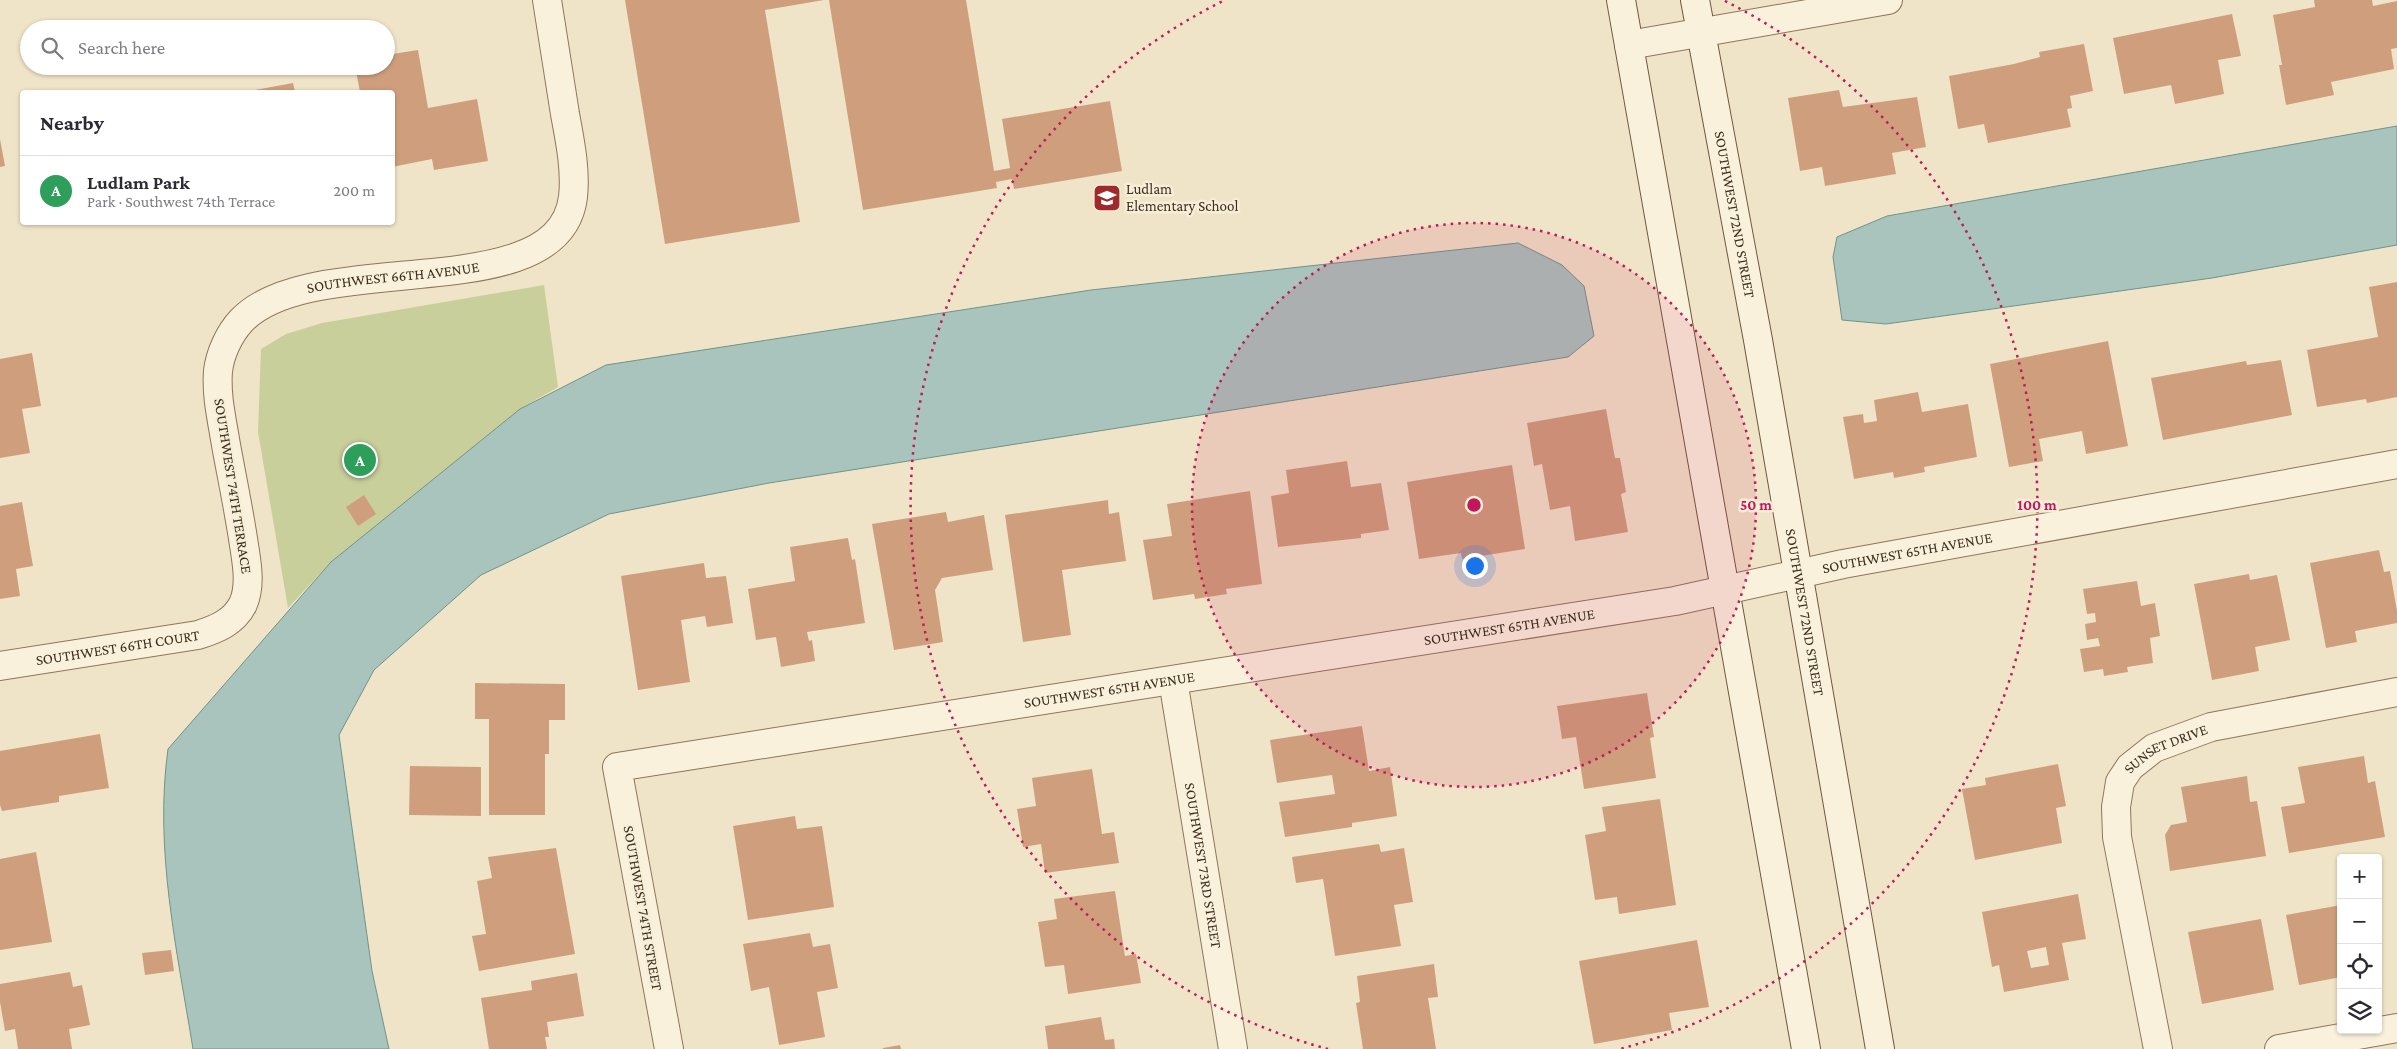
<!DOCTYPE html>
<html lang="en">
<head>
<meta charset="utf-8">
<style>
  body { margin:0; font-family:"Crimson Pro",serif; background:#f7f7f7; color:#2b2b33 }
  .controls { position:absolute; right:15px; bottom:15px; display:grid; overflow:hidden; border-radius:5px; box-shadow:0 1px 4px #0004 }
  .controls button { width:45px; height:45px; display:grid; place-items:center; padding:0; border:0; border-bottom:1px solid #e1e1e2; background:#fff; color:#2b2b33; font:25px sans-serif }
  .you { position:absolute; left:1474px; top:565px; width:18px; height:18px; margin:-12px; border:4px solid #fff; border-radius:50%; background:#1a73e8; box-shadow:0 0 0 8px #1a73e833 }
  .badge { display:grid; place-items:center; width:32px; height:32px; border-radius:50%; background:#9e2a2b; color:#fff; font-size:16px; font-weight:700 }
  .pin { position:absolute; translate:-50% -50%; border:2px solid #fff; box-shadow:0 1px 5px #0006 }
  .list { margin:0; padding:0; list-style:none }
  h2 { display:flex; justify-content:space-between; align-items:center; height:65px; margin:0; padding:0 20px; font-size:21px }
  h2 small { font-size:16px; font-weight:400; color:#7c7c81 }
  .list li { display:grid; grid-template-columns:32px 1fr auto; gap:15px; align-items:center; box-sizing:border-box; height:70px; padding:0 20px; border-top:1px solid #e1e1e2 }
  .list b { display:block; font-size:19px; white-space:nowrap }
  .list p { margin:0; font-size:16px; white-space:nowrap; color:#7c7c81 }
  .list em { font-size:16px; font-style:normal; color:#7c7c81 }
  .icon { flex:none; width:28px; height:28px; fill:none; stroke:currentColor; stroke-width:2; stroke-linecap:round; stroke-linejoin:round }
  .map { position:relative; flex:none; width:2397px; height:1049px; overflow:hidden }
  .search { position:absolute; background:#fff; box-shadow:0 1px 4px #0004; left:20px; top:20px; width:375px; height:55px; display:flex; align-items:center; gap:12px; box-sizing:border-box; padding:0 18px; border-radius:28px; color:#7c7c81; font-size:19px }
  .panel { position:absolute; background:#fff; box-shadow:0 1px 4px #0004; left:20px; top:90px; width:375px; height:135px; border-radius:5px }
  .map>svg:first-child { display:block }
</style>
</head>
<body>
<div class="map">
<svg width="2397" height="1049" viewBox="0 0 2397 1049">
  <rect width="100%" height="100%" fill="#f0e4c8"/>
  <path fill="#c9cf9b" d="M544 285 558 387 520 409 331 562 288 608 258 432 261 349 286 334 322 323Z"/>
  <path fill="#a9c4bc" stroke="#6f938a" d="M2397 126V245L2212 278 1886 324 1842 320 1833 257 1837 237 1887 216Z
    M1518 243 1562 265 1584 286 1594 336 1568 357 769 483 609 514 481 575 374 670 339 735 372 971 389 1049H193C177 950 154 849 168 749L331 562 520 409 606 365 1091 290Z"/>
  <path fill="#cf9f7d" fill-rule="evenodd" d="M625 0H824L765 10 800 222 665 244Z
    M829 0H966L994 171 1010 168 1002 119 1110 101 1122 171 1014 189 1012 179 996 182 997 188 863 210Z
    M2314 0H2372L2373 6 2397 1V48L2391 49 2394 69 2331 82 2334 95 2286 105 2279 65H2282L2273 15 2315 7Z
    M2232 14 2241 56 2218 60 2224 94 2175 104 2171 85 2124 94 2113 38Z
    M2084 44 2093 91 2070 96 2072 108 2067 109 2071 127 1988 143 1984 124 1958 129 1949 76 2014 64 2040 57 2039 52Z
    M418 50 428 108 477 99 488 161 434 170 432 159 392 167V92H360L355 66H386V55Z
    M293 83 295 92H255V90Z
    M1839 90 1843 107 1917 97 1926 147 1892 153 1896 174 1825 186 1822 167 1800 171 1788 98Z
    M0 139 5 166 0 167Z
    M2397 282V397L2367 403 2366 399 2317 407 2307 350 2378 337 2369 287Z
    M2108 341 2128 446 2086 454 2082 431 2039 439 2043 461 2009 467 1990 364Z
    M32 353 41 406 22 409 30 453 0 458V359Z
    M2281 360 2292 415 2163 440 2151 378 2246 361 2247 365Z
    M1918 392 1922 412 1968 404 1977 457 1924 467 1925 472 1894 478 1893 472 1854 479 1843 417 1863 414 1864 423 1877 421 1874 400Z
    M1606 409 1615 458H1620L1626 492 1621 494 1628 532 1575 541 1570 506 1550 510 1542 464 1534 466 1527 423Z
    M1347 461 1351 487 1381 483 1389 530 1361 534V538L1278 547 1271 496 1289 493 1286 470Z
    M1512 465 1525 549 1462 559 1461 553 1419 559 1407 482Z
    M1250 491 1262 584 1226 589 1227 594 1195 599 1194 594 1153 600 1143 540 1172 536 1167 504Z
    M364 495 376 514 358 526 346 507Z
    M1108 500 1109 514 1119 512 1126 561 1062 570 1071 635 1023 642 1005 515Z
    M22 502 33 566 16 569 20 596 0 599V506Z
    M946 512 948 522 984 515 993 570 942 578 935 590 943 642 894 650 872 524Z
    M848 538 852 560 855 559 865 623 807 632 809 641 812 640 815 661 781 667 776 637 756 640 748 589 795 581 790 547Z
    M2379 550 2384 572 2390 571 2397 611V623L2355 631 2357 642 2326 648 2310 563Z
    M704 563 706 578 726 576 733 623 707 627 705 616 681 620 690 682 638 690 621 576Z
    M2249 574 2250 580 2277 575 2290 640 2255 647 2259 671 2212 680 2194 584Z
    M2137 581 2141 606 2155 603 2160 636 2150 638 2153 663 2127 667 2128 672 2104 676 2103 669 2084 672 2080 649 2100 646 2098 638 2087 640 2085 624 2096 622 2095 613 2087 614 2083 589Z
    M475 683 565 684V720H549V754H545V815H489V719H475Z
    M1647 693 1654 737 1650 738 1656 778 1584 789 1576 737 1562 739 1557 706Z
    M1362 726 1369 771 1390 767 1397 816 1352 823V827L1285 837 1279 802 1335 794 1332 775 1277 783 1270 740Z
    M100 734 109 788 59 796V802L2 811 0 805V751Z
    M2364 756 2368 783 2375 781 2385 837 2289 853 2281 807 2305 803 2298 767Z
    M2058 764 2066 806 2056 808 2062 843 1975 860 1962 789 1986 785 1985 778Z
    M410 766 481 767V816L409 815Z
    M1092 769 1102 834 1114 832 1119 863 1045 873 1041 844 1023 847 1017 809 1036 806 1032 778Z
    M2247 776 2250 802 2257 801 2266 856 2170 871 2165 835 2171 825 2187 822 2181 787Z
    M1660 799 1676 905 1619 914 1617 897 1595 900 1585 835 1606 831 1602 807Z
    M795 816 797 829 822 826 834 907 748 920 733 826Z
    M1379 844 1381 852 1404 848 1413 902 1394 905 1401 946 1335 956 1323 879 1296 883 1292 857Z
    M556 848 575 954 479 971 472 936 486 934 477 881 492 878 488 857Z
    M36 852 52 942 0 950V859Z
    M1115 891 1125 956 1136 954 1141 983 1068 994 1064 965 1045 967 1038 922 1057 919 1054 899Z
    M2078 894 2086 939 2062 943 2069 980 2004 992 1999 965 1992 967 1982 912ZM2046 947 2049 965 2031 968 2027 951Z
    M2341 905V977L2299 985 2286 915Z
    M2261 919 2274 990 2202 1004 2188 932Z
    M810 933 813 947 830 944 838 988 817 992 825 1037 779 1045 769 987 751 991 743 944Z
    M1697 940 1709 1007 1669 1013 1672 1030 1594 1044 1579 961Z
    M171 950 174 971 145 975 142 953Z
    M1434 964 1438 997 1428 998 1436 1049H1363L1356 1003 1360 1002 1357 976Z
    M70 972 73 987 82 985 90 1025 69 1029 72 1049H18L15 1029 5 1031 0 1002V984Z
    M577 973 584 1016 547 1022 549 1037H545L547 1049H489L481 998 532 990 531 981Z
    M1101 1017 1105 1040 1114 1039 1115 1049H1048L1045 1026Z
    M900 1045 901 1049H883V1048Z"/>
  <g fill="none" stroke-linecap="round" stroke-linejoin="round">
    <defs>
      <g id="minor">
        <path d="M1629 45 1888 0"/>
        <path id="s1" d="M0 666 198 635C217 629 234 622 243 604 251 586 247 564 244 545 239 511 232 478 226 445 222 420 216 396 218 371 220 354 229 334 241 321 312 245 559 311 573 197 576 170 570 141 565 114 559 76 553 38 547 0"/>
        <path id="s2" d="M1173 680 1233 1049"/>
        <path id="s3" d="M669 1049 617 767 1675 601 1843 564 2397 464"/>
        <path id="s4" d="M2158 1049 2117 837 2116 807 2120 782 2130 767 2154 748 2211 727 2397 692"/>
        <path d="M2279 1049 2397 1028"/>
      </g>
      <g id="secondary">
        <path d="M1621 0 1806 1049"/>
        <path id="s5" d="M1695 0 1758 340 1880 1049"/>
      </g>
    </defs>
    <use href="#minor" stroke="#8d765c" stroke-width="30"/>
    <use href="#secondary" stroke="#6f573f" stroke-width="30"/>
    <use href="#minor" stroke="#faf1dc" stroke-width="28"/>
    <use href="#secondary" stroke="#faf1dc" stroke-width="28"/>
  </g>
  <circle cx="1474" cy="505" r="282" fill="#c2185b" fill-opacity=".12"/>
  <g fill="none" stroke="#c2185b" stroke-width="2.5" stroke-dasharray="2.5 5">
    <circle cx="1474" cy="505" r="282"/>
    <path d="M1328 1049A563 563 0 0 1 1223 1M1725 1A563 563 0 0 1 1620 1049"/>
  </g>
  <defs>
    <symbol id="school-square" viewBox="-11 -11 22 22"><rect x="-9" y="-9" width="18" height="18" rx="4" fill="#9e2a2b" stroke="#f7eed8"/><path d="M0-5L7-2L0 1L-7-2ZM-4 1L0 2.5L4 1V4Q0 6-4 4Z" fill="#fff"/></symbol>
  </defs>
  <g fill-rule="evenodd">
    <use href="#school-square" x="1091" y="182" width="32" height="32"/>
  </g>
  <g text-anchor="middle" stroke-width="5" stroke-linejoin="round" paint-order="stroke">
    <g font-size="15" fill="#3d2e20" stroke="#f7eed8" text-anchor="start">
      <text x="1126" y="194">Ludlam<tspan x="1126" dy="17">Elementary School</tspan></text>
    </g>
    <g font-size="15" fill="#3d2e20" stroke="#f7eed8">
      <text dy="5" stroke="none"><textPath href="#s5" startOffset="218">SOUTHWEST 72ND STREET</textPath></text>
      <text dy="5" stroke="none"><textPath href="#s1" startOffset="710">SOUTHWEST 66TH AVENUE</textPath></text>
      <text transform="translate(233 486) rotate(81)" y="5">SOUTHWEST 74TH TERRACE</text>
      <text dy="5" stroke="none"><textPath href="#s3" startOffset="1595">SOUTHWEST 65TH AVENUE</textPath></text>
      <text dy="5" stroke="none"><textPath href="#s5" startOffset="622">SOUTHWEST 72ND STREET</textPath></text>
      <text dy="5" stroke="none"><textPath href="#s3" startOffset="1190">SOUTHWEST 65TH AVENUE</textPath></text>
      <text dy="5" stroke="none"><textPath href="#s1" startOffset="119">SOUTHWEST 66TH COURT</textPath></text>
      <text dy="5" stroke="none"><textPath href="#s3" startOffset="785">SOUTHWEST 65TH AVENUE</textPath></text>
      <text dy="5" stroke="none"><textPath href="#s4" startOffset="330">SUNSET DRIVE</textPath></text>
      <text dy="5" stroke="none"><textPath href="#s2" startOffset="188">SOUTHWEST 73RD STREET</textPath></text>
      <text transform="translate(643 908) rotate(80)" y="5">SOUTHWEST 74TH STREET</text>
    </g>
  </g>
  <circle cx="1474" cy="505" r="8" fill="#c2185b" stroke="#f7eed8" stroke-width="2.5"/>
  <g font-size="15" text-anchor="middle" font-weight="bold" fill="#c2185b" stroke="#f7eed8" stroke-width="5" stroke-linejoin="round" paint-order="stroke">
    <text x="1756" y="510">50 m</text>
    <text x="2037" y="510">100 m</text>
  </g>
</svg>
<div class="controls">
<button>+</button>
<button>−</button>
<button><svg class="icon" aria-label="locate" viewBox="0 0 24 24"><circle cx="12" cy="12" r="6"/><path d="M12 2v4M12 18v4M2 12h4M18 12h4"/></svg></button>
<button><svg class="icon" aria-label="layers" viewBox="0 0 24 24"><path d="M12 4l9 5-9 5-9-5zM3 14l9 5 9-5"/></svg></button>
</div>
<div class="you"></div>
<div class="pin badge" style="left:360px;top:460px;background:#2e9e5b">A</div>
<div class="search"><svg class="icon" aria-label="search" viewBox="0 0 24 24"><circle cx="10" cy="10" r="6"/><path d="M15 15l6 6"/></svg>Search here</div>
<section class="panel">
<h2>Nearby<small></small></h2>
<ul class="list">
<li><span class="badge" style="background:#2e9e5b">A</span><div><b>Ludlam Park</b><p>Park · Southwest 74th Terrace</p></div><em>200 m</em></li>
</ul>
</section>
</div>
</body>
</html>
